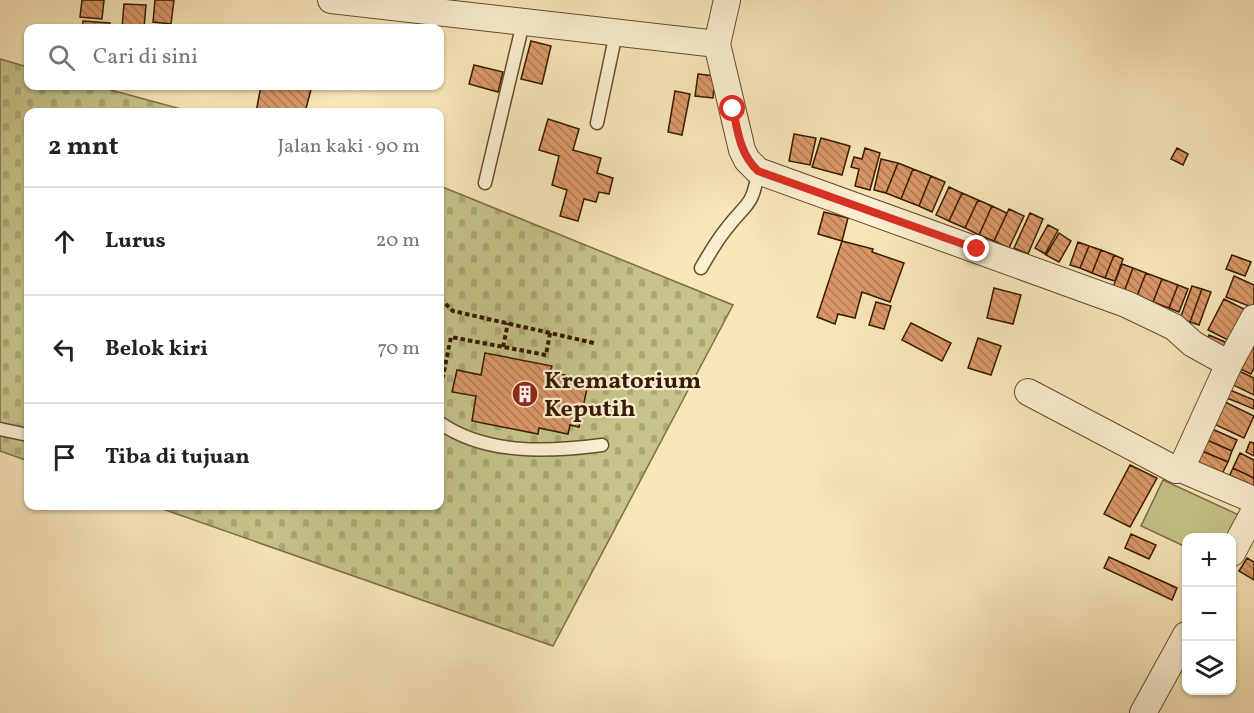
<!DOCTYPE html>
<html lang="id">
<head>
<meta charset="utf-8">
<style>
  body { margin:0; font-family:Vollkorn,serif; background:#f6f6f6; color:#222 }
  .controls { position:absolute; right:18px; bottom:18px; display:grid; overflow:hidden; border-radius:12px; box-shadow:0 2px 4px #0004 }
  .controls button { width:54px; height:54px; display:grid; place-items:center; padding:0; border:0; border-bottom:2px solid #e0e0e0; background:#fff; color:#222; font:30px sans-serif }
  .stop { position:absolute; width:18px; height:18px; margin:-14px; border:4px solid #d93025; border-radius:50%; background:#fff }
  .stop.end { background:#d93025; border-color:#fff; box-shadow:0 2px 6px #0008 }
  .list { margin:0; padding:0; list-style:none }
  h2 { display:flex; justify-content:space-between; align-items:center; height:78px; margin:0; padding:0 24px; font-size:26px }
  h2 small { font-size:20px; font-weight:400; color:#767676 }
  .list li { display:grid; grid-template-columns:39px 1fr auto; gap:18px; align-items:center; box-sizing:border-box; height:108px; padding:0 24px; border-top:2px solid #e0e0e0 }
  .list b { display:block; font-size:22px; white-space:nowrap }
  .list em { font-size:20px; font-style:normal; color:#767676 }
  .icon { flex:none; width:33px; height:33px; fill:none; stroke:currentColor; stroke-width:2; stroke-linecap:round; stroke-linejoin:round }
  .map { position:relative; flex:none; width:1254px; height:713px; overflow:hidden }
  .search { position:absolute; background:#fff; box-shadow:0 2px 4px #0004; left:24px; top:24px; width:420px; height:66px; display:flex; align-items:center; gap:15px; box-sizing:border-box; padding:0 21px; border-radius:12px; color:#767676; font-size:22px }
  .panel { position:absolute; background:#fff; box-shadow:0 2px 4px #0004; left:24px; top:108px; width:420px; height:402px; border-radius:12px }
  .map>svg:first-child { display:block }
</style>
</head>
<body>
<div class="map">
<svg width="1254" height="713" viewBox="0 0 1254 713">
  <defs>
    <pattern id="cemetery-stones" width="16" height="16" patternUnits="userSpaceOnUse" patternTransform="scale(1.5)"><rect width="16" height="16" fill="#c5c389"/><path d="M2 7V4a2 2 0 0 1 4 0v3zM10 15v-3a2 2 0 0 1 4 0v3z" fill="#aaa774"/></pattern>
    <pattern id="building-back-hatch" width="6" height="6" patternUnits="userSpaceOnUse" patternTransform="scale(1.5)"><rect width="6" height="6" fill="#da9868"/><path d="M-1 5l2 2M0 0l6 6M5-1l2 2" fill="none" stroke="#b27b53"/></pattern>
  </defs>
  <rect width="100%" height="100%" fill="#f8e6b8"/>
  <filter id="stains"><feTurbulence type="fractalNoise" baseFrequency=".00333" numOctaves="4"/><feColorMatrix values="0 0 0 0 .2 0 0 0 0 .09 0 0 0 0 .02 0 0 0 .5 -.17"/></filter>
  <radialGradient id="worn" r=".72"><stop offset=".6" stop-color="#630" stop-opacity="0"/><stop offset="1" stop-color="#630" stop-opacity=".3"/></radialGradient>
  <path fill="#c5c389" stroke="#7e6e45" stroke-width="1.5" d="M1163 480 1239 515 1229 537 1186 538V547L1141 526Z"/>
  <path fill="url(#cemetery-stones)" stroke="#7e6e45" stroke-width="1.5" d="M0 59 28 67V86H96L192 112H28V461L0 451Z
    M440 186 733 305 553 646 154 506H440Z"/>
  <path fill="url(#building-back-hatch)" stroke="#361a01" stroke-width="1.5" d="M82 0H104L102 19 80 17Z
    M155 0H174L171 24 153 22Z
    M124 4 146 5 144 28H122Z
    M83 21 110 23V28H82Z
    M531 41 551 46 542 84 521 79Z
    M474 65 503 72 498 92 469 84Z
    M698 74 715 76 713 98 695 96Z
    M261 86 296 89 297 86H312L305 112H256Z
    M675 91 690 94 682 135 668 132Z
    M548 119 579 129 573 150 601 158 597 173 613 178 609 194 599 192 596 202 584 199 578 221 560 216 567 190 552 185 559 156 539 150Z
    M794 134 816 138 810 165 789 161Z
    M821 138 850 146 842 175 812 167Z
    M865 148 880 153 870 190 855 186 859 169 851 167 854 157 862 159Z
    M1177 148 1188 154 1183 165 1171 159Z
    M881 159 898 163 886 193 874 190Z
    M898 163 913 169 901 199 886 193Z
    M913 169 931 176 919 206 901 199Z
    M931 176 945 182 932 212 919 206Z
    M949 187 962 193 949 221 936 215Z
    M962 193 978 200 965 228 949 221Z
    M978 200 992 206 979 235 965 228Z
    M992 206 1007 213 994 241 979 235Z
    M1009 209 1024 216 1009 248 994 241Z
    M824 212 848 218 842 241 818 234Z
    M1030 213 1043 219 1028 254 1014 248Z
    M1048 225 1058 230 1045 254 1035 248Z
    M1059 233 1071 241 1059 262 1046 255Z
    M842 241 873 249 872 252 904 263 890 302 862 292 855 318 838 314 835 324 817 317Z
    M1078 242 1089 246 1080 268 1070 265Z
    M1089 246 1101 250 1092 273 1080 268Z
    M1101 250 1114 255 1105 278 1092 273Z
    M1114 255 1123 259 1115 281 1105 278Z
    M1232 255 1251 262 1245 276 1226 269Z
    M1122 264 1133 268 1124 292 1113 287Z
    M1133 268 1146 273 1137 296 1124 292Z
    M1146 273 1162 279 1153 302 1137 296Z
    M1234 276 1254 285V308L1226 297Z
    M1162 279 1178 285 1169 308 1153 302Z
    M1178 285 1188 289 1179 312 1169 308Z
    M1192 286 1202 289 1190 322 1180 319Z
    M994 288 1021 295 1013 324 987 318Z
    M1202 289 1211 292 1199 325 1190 322Z
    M1224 299 1248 311 1232 342 1208 330Z
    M876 302 891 306 884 329 869 325Z
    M911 323 951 343 942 361 902 340Z
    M1209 335 1232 345 1229 353 1206 343Z
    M1254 336V368L1251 374 1234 366Z
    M978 338 1001 346 991 375 968 368Z
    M485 353 552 366 550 372 579 378 578 386 587 388 579 427 570 425 568 434 539 428 538 434 472 421 476 396 452 392 457 370 481 375Z
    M1237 370 1254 378V395L1231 384Z
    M1230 390 1254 400V409L1227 398Z
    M1225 402 1254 416 1244 438 1214 424Z
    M1212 429 1237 440 1232 451 1207 440Z
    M1207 440 1232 451 1228 462 1202 451Z
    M1250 442 1254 443V456L1246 452Z
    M1202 451 1228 462 1221 476 1196 465Z
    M1240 453 1254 460V478L1233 468Z
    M1130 465 1157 478 1130 527 1104 514Z
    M1233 468 1254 478V494L1227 481Z
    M1131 534 1156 545 1149 559 1125 548Z
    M1109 557 1177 588 1172 600 1104 568Z
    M1247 558 1254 562V580L1239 571Z"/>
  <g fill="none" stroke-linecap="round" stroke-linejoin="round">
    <defs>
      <path id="lane" d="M597 123 616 33
        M485 183 523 23
        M701 268C709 254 717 240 727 228 746 203 753 207 758 171
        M440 423C486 455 549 452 602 445
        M0 429 28 435"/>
      <path id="street" d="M331 0 717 44
        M727 0 717 44 742 150 747 160 758 171 1126 304 1174 327 1193 344 1229 364
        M1028 392 1176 470 1181 469 1254 500
        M1181 469 1229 364 1254 318
        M1232 553 1254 512
        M1143 713 1186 635"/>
    </defs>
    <use href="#lane" stroke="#664d2f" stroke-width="15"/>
    <use href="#street" stroke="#664d2f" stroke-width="28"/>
    <path stroke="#361a01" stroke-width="4" stroke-dasharray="4.5 3" stroke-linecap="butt" d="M440 299 453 311 594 343
      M503 347 508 323
      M440 376H443L451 337 546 355 550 333"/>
    <use href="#lane" stroke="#faefd1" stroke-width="12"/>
    <use href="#street" stroke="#faefd1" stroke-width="26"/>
  </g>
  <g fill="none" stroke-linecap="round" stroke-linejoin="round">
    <path stroke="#d93025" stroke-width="8" d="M733 109C738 133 740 154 758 171L977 249"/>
  </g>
  <defs>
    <symbol id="building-disc" viewBox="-11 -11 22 22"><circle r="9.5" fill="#8f2418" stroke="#faefd1"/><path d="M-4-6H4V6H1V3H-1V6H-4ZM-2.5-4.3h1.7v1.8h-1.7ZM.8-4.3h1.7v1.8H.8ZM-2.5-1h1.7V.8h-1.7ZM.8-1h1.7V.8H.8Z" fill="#fff"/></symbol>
  </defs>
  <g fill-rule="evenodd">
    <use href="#building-disc" x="510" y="379" width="30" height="30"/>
  </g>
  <g text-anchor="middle" stroke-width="4.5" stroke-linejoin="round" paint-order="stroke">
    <g font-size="24" font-weight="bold" fill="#361a01" stroke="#faefd1" text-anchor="start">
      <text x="544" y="388">Krematorium<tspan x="544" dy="28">Keputih</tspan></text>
    </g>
  </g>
  <rect width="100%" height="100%" filter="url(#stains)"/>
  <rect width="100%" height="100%" fill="url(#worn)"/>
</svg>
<div class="controls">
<button>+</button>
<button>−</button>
<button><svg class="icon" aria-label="layers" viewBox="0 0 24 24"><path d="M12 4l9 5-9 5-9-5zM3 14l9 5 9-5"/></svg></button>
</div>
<div class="stop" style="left:733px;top:109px"></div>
<div class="stop end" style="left:977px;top:249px"></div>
<div class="search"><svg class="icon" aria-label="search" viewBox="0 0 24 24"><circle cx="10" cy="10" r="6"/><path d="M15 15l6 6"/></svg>Cari di sini</div>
<section class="panel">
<h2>2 mnt<small>Jalan kaki · 90 m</small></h2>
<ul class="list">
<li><svg class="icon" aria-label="ahead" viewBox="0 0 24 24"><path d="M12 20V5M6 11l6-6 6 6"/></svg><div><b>Lurus</b></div><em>20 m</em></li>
<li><svg class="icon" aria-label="left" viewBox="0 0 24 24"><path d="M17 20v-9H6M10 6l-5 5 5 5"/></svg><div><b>Belok kiri</b></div><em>70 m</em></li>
<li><svg class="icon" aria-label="arrive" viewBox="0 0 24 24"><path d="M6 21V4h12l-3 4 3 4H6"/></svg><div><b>Tiba di tujuan</b></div></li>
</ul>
</section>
</div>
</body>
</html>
